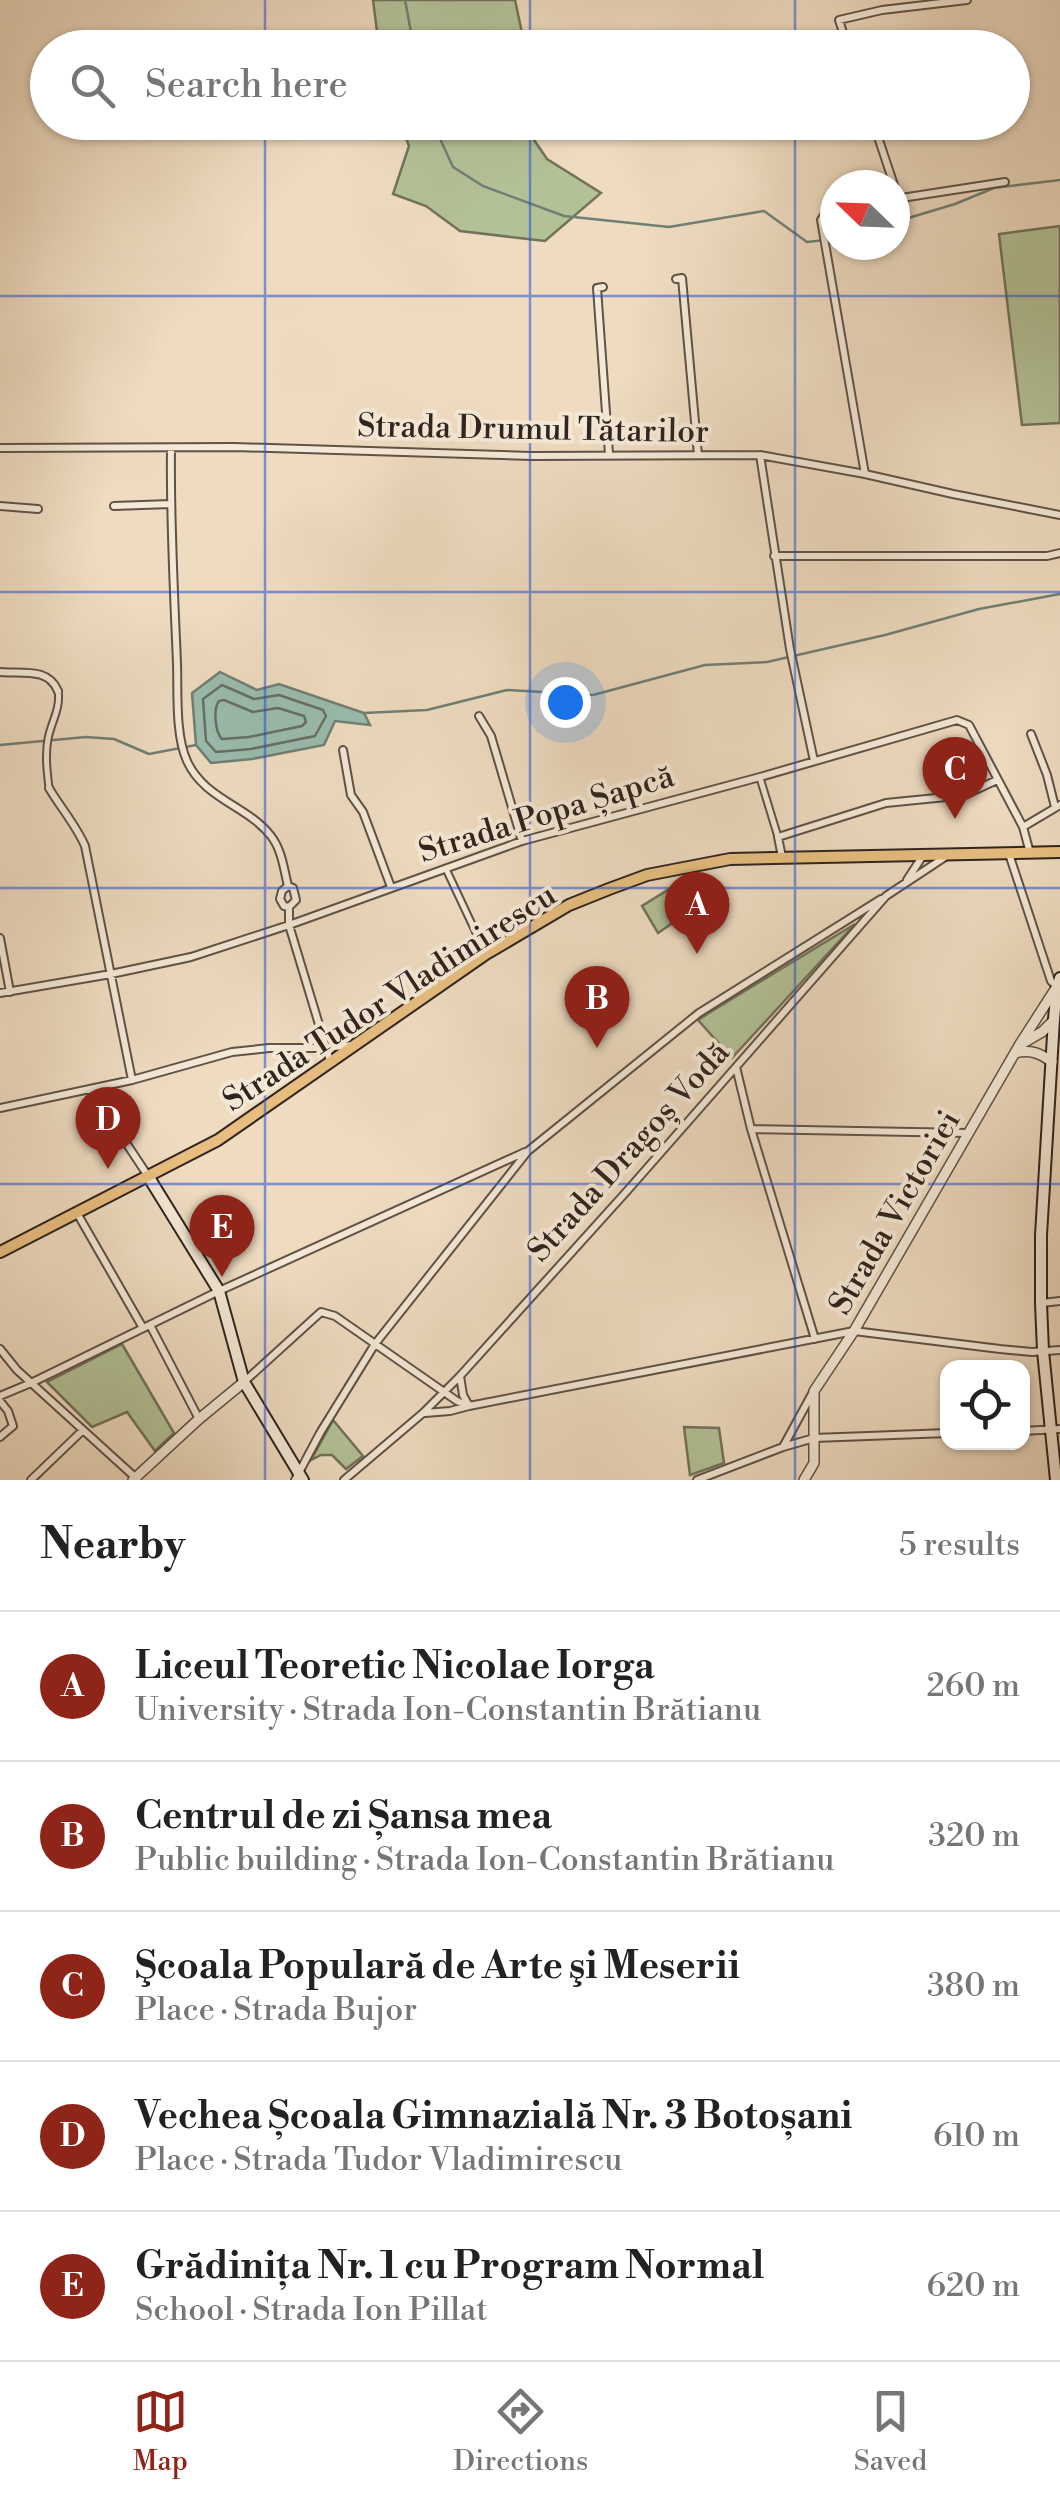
<!DOCTYPE html>
<html lang="en">
<head>
<meta charset="utf-8">
<style>
  body { margin:0; font-family:"Libre Bodoni",serif; background:#f6f6f6; color:#222 }
  .controls { position:absolute; right:30px; bottom:30px; display:grid; overflow:hidden; border-radius:20px; box-shadow:0 2px 8px #0004 }
  .controls button { width:90px; height:90px; display:grid; place-items:center; padding:0; border:0; border-bottom:2px solid #e0e0e0; background:#fff; color:#222; font:50px sans-serif }
  .compass { position:absolute; left:820px; top:170px; width:90px; height:90px; border-radius:50%; background:#fff; box-shadow:0 2px 8px #0004; rotate:293deg }
  .you { position:absolute; left:565px; top:702px; width:35px; height:35px; margin:-25px; border:8px solid #fff; border-radius:50%; background:#1a73e8; box-shadow:0 0 0 15px #1a73e833 }
  .badge { display:grid; place-items:center; width:65px; height:65px; border-radius:50%; background:#8f2418; color:#fff; font-size:32px; font-weight:700 }
  .pin { position:absolute; translate:-50% -82px; filter:drop-shadow(0 2px 5px #0008) }
  .pin::after { content:''; position:absolute; top:52px; width:35px; height:30px; background:inherit; clip-path:polygon(0 0,100% 0,50% 100%) }
  .list { margin:0; padding:0; list-style:none }
  h2 { display:flex; justify-content:space-between; align-items:center; height:130px; margin:0; padding:0 40px; font-size:42px }
  h2 small { font-size:32px; font-weight:400; color:#767676 }
  .list li { display:grid; grid-template-columns:65px 1fr auto; gap:30px; align-items:center; box-sizing:border-box; height:150px; padding:0 40px; border-top:2px solid #e0e0e0 }
  .list b { display:block; font-size:38px; white-space:nowrap }
  .list p { margin:0; font-size:32px; white-space:nowrap; color:#767676 }
  .list em { font-size:32px; font-style:normal; color:#767676 }
  .icon { flex:none; width:55px; height:55px; fill:none; stroke:currentColor; stroke-width:2; stroke-linecap:round; stroke-linejoin:round }
  .map { position:relative; flex:none; width:1060px; height:1480px; overflow:hidden }
  .search { position:absolute; background:#fff; box-shadow:0 2px 8px #0004; left:30px; right:30px; top:30px; height:110px; display:flex; align-items:center; gap:25px; box-sizing:border-box; padding:0 35px; border-radius:55px; color:#767676; font-size:38px }
  .sheet { height:880px; background:#fff }
  nav { display:flex; justify-content:space-around; align-items:center; box-sizing:border-box; height:140px; border-top:2px solid #e0e0e0; background:#fff; font-size:28px; color:#767676 }
  nav a { display:grid; justify-items:center; gap:5px }
  nav .on { color:#8f2418 }
  .map>svg:first-child { display:block }
</style>
</head>
<body>
<div class="map">
<svg width="1060" height="1480" viewBox="0 0 1060 1480">
  <rect width="100%" height="100%" fill="#eedbc0"/>
  <filter id="stains"><feTurbulence type="fractalNoise" baseFrequency=".002" numOctaves="4"/><feColorMatrix values="0 0 0 0 .2 0 0 0 0 .09 0 0 0 0 .02 0 0 0 .5 -.17"/></filter>
  <radialGradient id="worn" r=".72"><stop offset=".6" stop-color="#630" stop-opacity="0"/><stop offset="1" stop-color="#630" stop-opacity=".3"/></radialGradient>
  <path fill="#b3c197" stroke="#72725b" stroke-width="2.5" d="M373 0H515L525 47H379Z
    M400 122 526 123V128L547 159 601 193 545 241 460 231 426 206 393 194 409 146Z
    M1060 226V423L1022 425 999 234Z
    M693 878 708 899 658 933 642 906 684 880Z
    M855 924 732 1058 698 1020 712 1011Z
    M122 1344 174 1433 155 1451 127 1412 92 1427 47 1382Z
    M333 1420 363 1456 346 1469 332 1455H321L311 1460Z
    M684 1427 719 1428 724 1463 690 1475Z"/>
  <path fill="#9abcad" stroke="#707f74" stroke-width="2.5" d="M220 672 257 690 279 684 364 713 370 725 335 721 324 745 252 759 211 763 196 745 192 693Z"/>
  <g fill="none" stroke-linecap="round" stroke-linejoin="round">
    <path stroke="#657066" stroke-width="2.5" d="M222 685 254 699 279 695 323 710 326 716 315 736 251 749 216 752 206 741 203 699Z
      M224 700 253 712 278 708 304 716 306 722 302 726 249 737 222 739C215 732 213 709 219 701Z"/>
    <path stroke="#707f74" stroke-width="2.5" d="M405 0 414 48
      M436 122 437 132 453 167 483 186 564 216 669 227 764 211 807 242 835 239
      M895 222 955 204 994 188 1060 180
      M364 713 427 710 507 690 593 695 705 665 767 662 885 635 979 609 1060 594
      M0 745 86 737 114 739 149 754 196 745"/>
    <defs>
      <path id="pedestrian" d="M760 778 778 837
        M49 788C47 771 45 755 48 739 51 722 61 709 58 691
        M446 869 485 952"/>
      <path id="minor" d="M848 48 839 20 882 10 967 0
        M873 122 894 185
        M895 189 898 199
        M895 199 1005 182
        M835 204 826 212 821 220 865 474
        M676 279 682 278 698 455
        M603 287 597 288 609 454
        M0 448 235 447 531 456 760 455 865 474 953 494 1060 515
        M171 449C170 520 174 591 177 663 178 691 175 735 187 761 204 799 248 806 271 836 282 850 284 870 288 886L282 891 280 899 284 906 289 907V925L330 1061
        M760 455 790 649 814 761
        M0 506 38 509
        M114 506 170 504
        M774 556H1047L1060 553
        M0 672C22 674 48 667 58 691
        M479 716 491 736 522 841
        M1031 734 1047 775 1055 807
        M343 750 351 795 363 812 391 887
        M49 788C60 807 76 825 85 846L132 1080
        M1023 827 1060 805
        M1009 854 1051 981 1057 987
        M782 857 778 837 886 803 946 797 971 792 997 780
        M907 880 922 857
        M288 886 293 888 296 900 289 907
        M0 938 10 992
        M0 993 111 974 191 957 289 925 522 841 760 777 957 720 969 725 1023 827 1030 853
        M736 1067 751 1129 815 1339
        M91 1090 148 1176
        M0 1108 132 1080 232 1052 269 1048H324L354 1045
        M751 1129 968 1133
        M77 1213 143 1328
        M1042 1303 1060 1301
        M150 1325 199 1419
        M0 1349 17 1370 137 1479
        M245 1381 321 1312 335 1316 457 1401 469 1406 854 1331 1000 1349 1032 1352 1060 1350
        M0 1396 31 1383 219 1291 525 1152
        M0 1401 8 1411 13 1426 0 1437
        M425 1413 450 1411 469 1406 463 1395 460 1376
        M1022 1431 1060 1429
        M783 1447 813 1392
        M31 1480 83 1430
        M295 1480 320 1433 375 1344 528 1151 699 1013 881 899
        M344 1480 423 1413 460 1376 627 1191 886 896 945 857
        M697 1480 783 1447 814 1438 948 1433"/>
      <path id="tertiary" d="M1023 1043 1042 1032 1054 1020
        M1015 1053C1030 1049 1040 1053 1052 1062
        M133 1480 199 1419 244 1382
        M804 1480 814 1463V1391L854 1331 1020 1044 1056 988"/>
      <path id="secondary" d="M148 1176 219 1291 244 1382 303 1480
        M1056 1480 1043 1351 1041 1303V1235L1054 1019 1057 987 1060 978"/>
      <path id="primary" d="M0 1252 218 1140 486 954 569 905 609 889 647 875 730 859 1060 852"/>
    </defs>
    <use href="#pedestrian" stroke="#605247" stroke-width="9"/>
    <use href="#minor" stroke="#605247" stroke-width="10"/>
    <use href="#tertiary" stroke="#605247" stroke-width="12"/>
    <use href="#secondary" stroke="#30241f" stroke-width="14"/>
    <use href="#primary" stroke="#30241f" stroke-width="14"/>
    <use href="#pedestrian" stroke="#f4e8d6" stroke-width="5"/>
    <use href="#minor" stroke="#f4e8d6" stroke-width="6"/>
    <use href="#tertiary" stroke="#f4e8d6" stroke-width="9"/>
    <use href="#secondary" stroke="#f4e8d6" stroke-width="10"/>
    <use href="#primary" stroke="#e7be80" stroke-width="10"/>
  </g>
  <path fill="none" stroke="#1d4ed8" stroke-width="2.5" stroke-opacity="0.55" d="M265 0V48M530 0V48M795 0V48M265 122V1480M530 122V1480M795 122V1480M0 296H1060M0 592H1060M0 888H1060M0 1184H1060"/>
  <g text-anchor="middle" stroke-width="8" stroke-linejoin="round" paint-order="stroke">
    <g font-size="32" fill="#30241f" stroke="#f4e8d6">
      <text transform="translate(533 428) rotate(1)" y="11">Strada Drumul Tătarilor</text>
      <text transform="translate(546 813) rotate(-17)" y="11">Strada Popa Șapcă</text>
      <text transform="translate(389 997) rotate(-33)" y="11">Strada Tudor Vladimirescu</text>
      <text transform="translate(628 1151) rotate(-48)" y="11">Strada Dragoș Vodă</text>
      <text transform="translate(894 1212) rotate(-60)" y="11">Strada Victoriei</text>
    </g>
  </g>
  <rect width="100%" height="100%" filter="url(#stains)"/>
  <rect width="100%" height="100%" fill="url(#worn)"/>
</svg>
<div class="controls">
<button><svg class="icon" aria-label="locate" viewBox="0 0 24 24"><circle cx="12" cy="12" r="6"/><path d="M12 2v4M12 18v4M2 12h4M18 12h4"/></svg></button>
</div>
<svg class="compass" viewBox="-18 -18 36 36"><path d="M0-13l5 13h-10z" fill="#e53935"/><path d="M0 13l5-13h-10z" fill="#767676"/></svg>
<div class="you"></div>
<div class="pin badge" style="left:697px;top:954px">A</div>
<div class="pin badge" style="left:597px;top:1048px">B</div>
<div class="pin badge" style="left:955px;top:819px">C</div>
<div class="pin badge" style="left:108px;top:1169px">D</div>
<div class="pin badge" style="left:222px;top:1277px">E</div>
<div class="search"><svg class="icon" aria-label="search" viewBox="0 0 24 24"><circle cx="10" cy="10" r="6"/><path d="M15 15l6 6"/></svg>Search here</div>
</div>
<section class="sheet">
<h2>Nearby<small>5 results</small></h2>
<ul class="list">
<li><span class="badge">A</span><div><b>Liceul Teoretic Nicolae Iorga</b><p>University · Strada Ion-Constantin Brătianu</p></div><em>260 m</em></li>
<li><span class="badge">B</span><div><b>Centrul de zi Șansa mea</b><p>Public building · Strada Ion-Constantin Brătianu</p></div><em>320 m</em></li>
<li><span class="badge">C</span><div><b>Şcoala Populară de Arte şi Meserii</b><p>Place · Strada Bujor</p></div><em>380 m</em></li>
<li><span class="badge">D</span><div><b>Vechea Școala Gimnazială Nr. 3 Botoșani</b><p>Place · Strada Tudor Vladimirescu</p></div><em>610 m</em></li>
<li><span class="badge">E</span><div><b>Grădinița Nr. 1 cu Program Normal</b><p>School · Strada Ion Pillat</p></div><em>620 m</em></li>
</ul>
</section>
<nav>
<a class="on"><svg class="icon" aria-label="map" viewBox="0 0 24 24"><path d="M3 6l6-2 6 2 6-2v14l-6 2-6-2-6 2zM9 4v14M15 6v14"/></svg>Map</a>
<a><svg class="icon" aria-label="directions" viewBox="0 0 24 24"><path d="M12 3l9 9-9 9-9-9zM9 14v-3h6M13 9l2 2-2 2"/></svg>Directions</a>
<a><svg class="icon" aria-label="saved" viewBox="0 0 24 24"><path d="M7 4h10v16l-5-4-5 4z"/></svg>Saved</a>
</nav>
</body>
</html>
